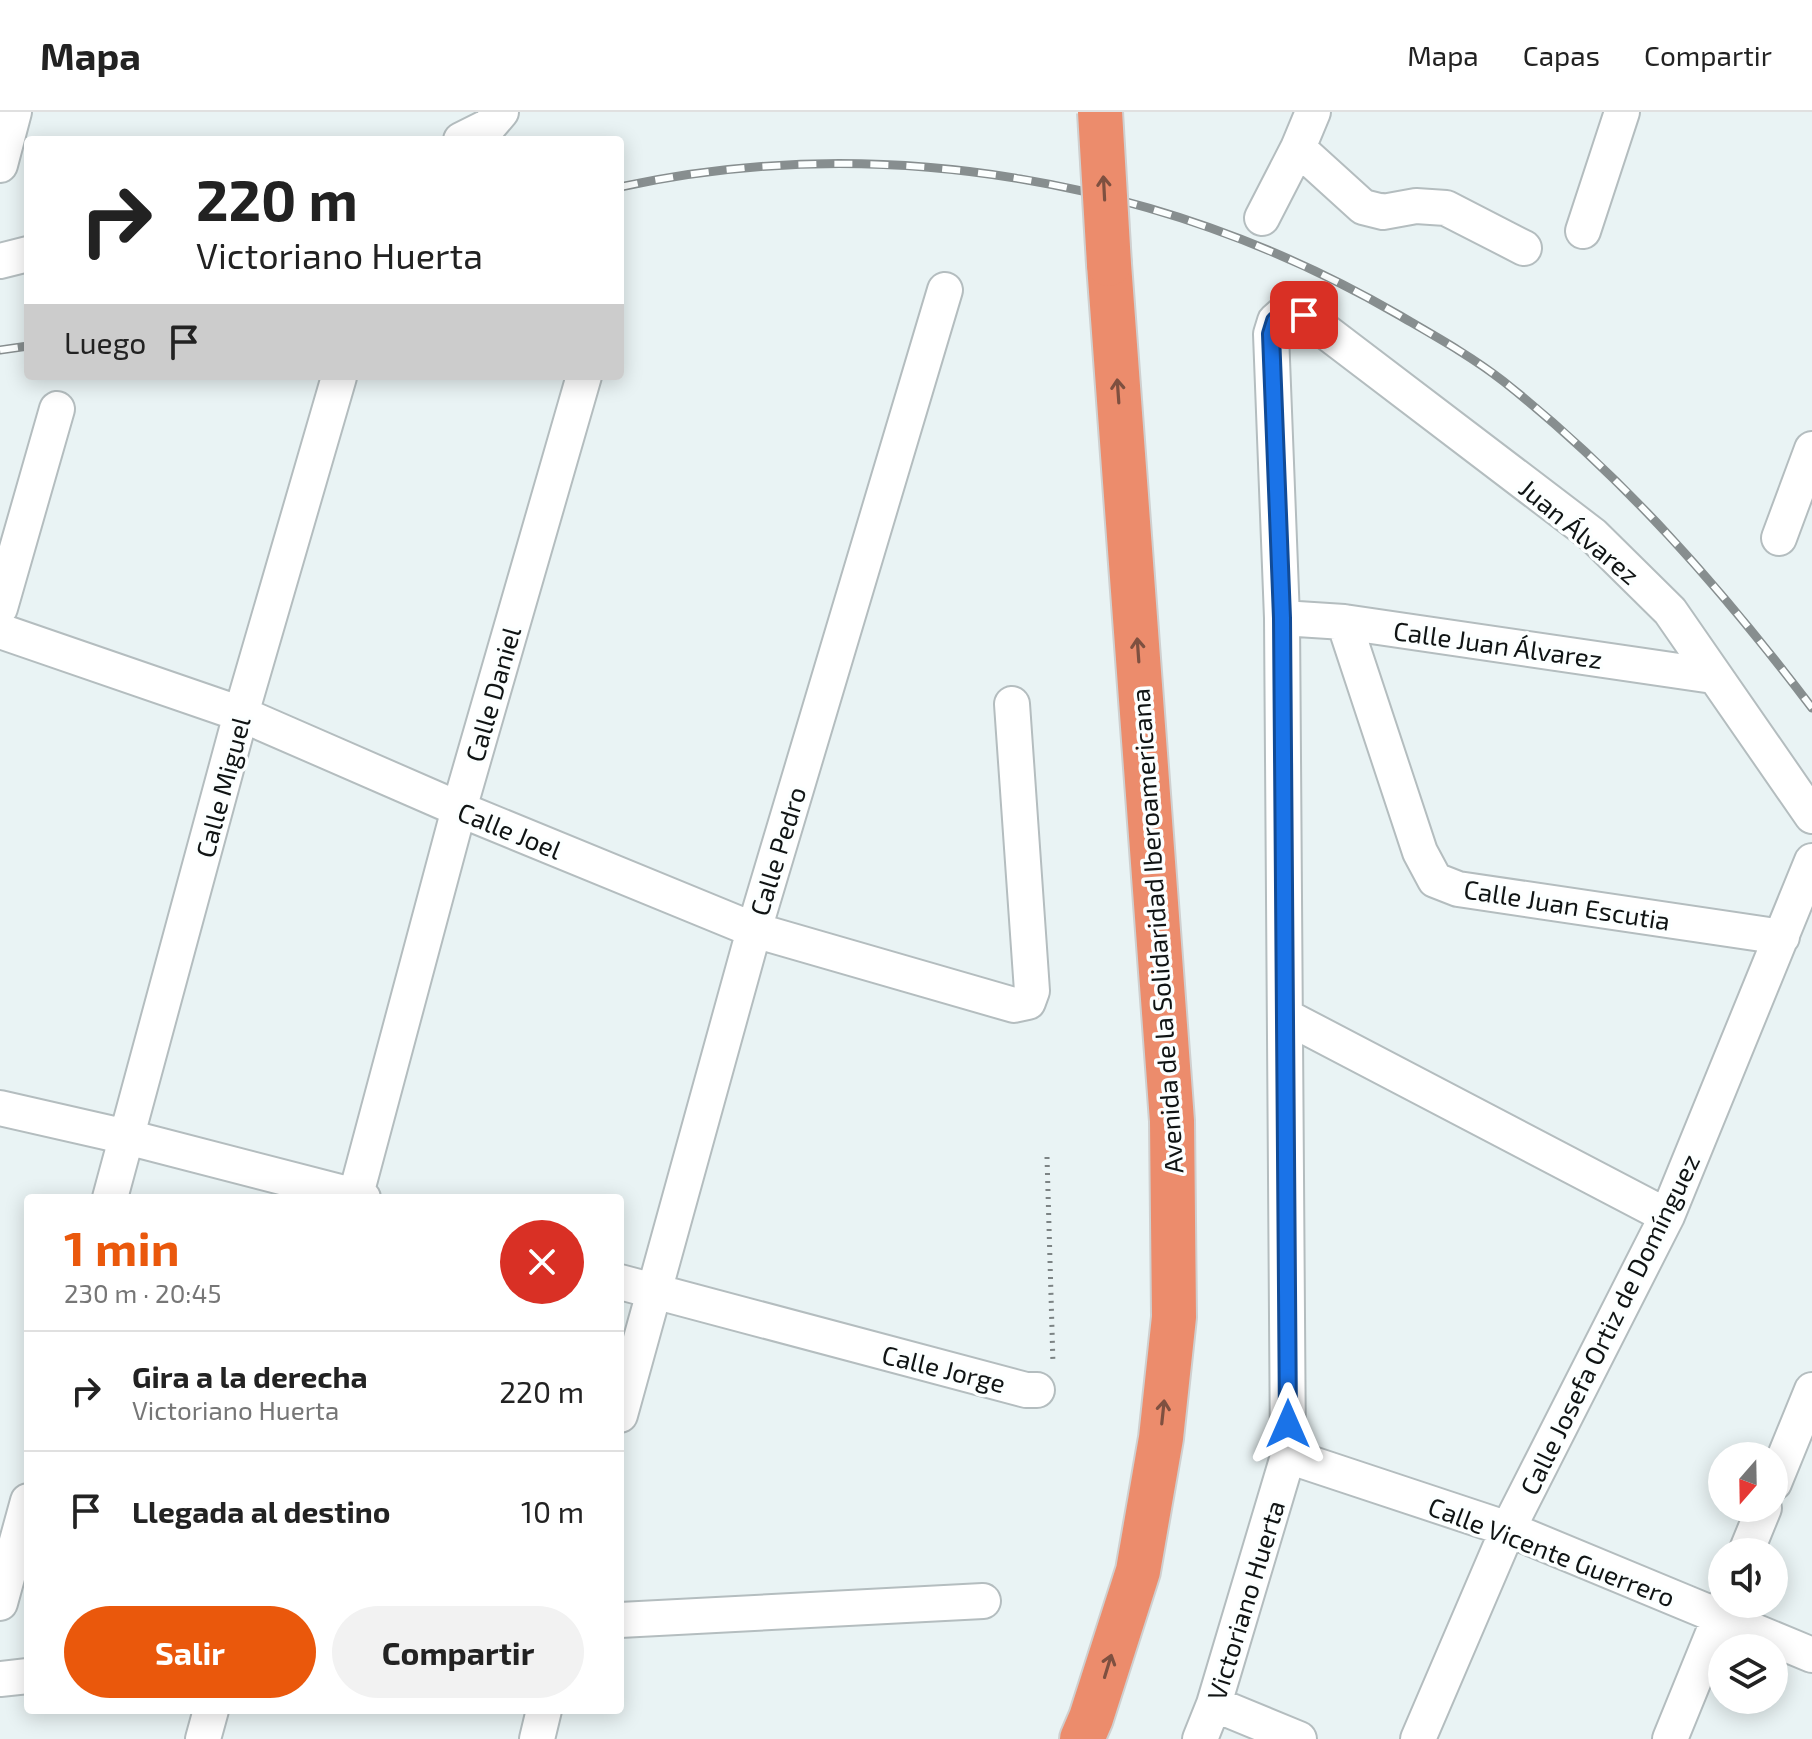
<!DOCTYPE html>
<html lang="es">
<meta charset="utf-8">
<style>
:root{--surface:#fff;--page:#f2f2f2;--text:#222;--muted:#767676;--line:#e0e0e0;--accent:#ea580c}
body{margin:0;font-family:"Exo 2",sans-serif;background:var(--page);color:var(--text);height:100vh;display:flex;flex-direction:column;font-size:30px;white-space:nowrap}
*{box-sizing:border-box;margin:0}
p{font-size:26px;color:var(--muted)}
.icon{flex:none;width:44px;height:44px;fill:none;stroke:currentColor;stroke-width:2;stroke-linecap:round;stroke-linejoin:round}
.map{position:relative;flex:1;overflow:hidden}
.drawer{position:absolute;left:24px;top:1082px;width:600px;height:520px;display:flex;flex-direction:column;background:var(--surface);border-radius:8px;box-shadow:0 4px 20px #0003}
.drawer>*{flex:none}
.banner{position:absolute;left:24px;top:24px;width:600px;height:244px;border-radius:8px;box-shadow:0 4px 20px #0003;background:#fff;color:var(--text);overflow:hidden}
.needle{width:52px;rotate:200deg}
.tools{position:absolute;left:1708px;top:1330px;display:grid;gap:16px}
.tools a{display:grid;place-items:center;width:80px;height:80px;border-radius:50%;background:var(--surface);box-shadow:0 4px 20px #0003;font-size:40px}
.pin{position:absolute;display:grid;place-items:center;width:68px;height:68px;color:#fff;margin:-34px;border-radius:16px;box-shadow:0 4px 12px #0006}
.me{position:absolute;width:88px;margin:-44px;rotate:0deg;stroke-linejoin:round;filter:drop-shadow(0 0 6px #0008)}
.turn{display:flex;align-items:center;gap:28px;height:168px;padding:0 40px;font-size:36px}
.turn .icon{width:104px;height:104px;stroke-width:2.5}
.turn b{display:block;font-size:56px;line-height:68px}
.then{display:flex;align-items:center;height:76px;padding:0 40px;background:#0003;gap:16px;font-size:30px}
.round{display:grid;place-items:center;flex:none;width:84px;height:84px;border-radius:42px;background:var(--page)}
.overview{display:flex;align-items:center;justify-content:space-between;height:136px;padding:0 40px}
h1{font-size:48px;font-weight:700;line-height:60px;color:var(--accent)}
.cta{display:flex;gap:16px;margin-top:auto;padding:16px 40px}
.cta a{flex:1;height:92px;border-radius:48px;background:var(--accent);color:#fff;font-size:32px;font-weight:700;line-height:92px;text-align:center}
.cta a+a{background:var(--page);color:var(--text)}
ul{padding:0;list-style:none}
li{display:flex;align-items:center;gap:24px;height:120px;padding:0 40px;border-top:2px solid var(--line)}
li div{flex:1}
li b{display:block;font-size:30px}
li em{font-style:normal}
header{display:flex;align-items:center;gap:48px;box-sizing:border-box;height:112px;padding:0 40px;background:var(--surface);border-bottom:2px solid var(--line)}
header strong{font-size:38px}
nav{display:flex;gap:44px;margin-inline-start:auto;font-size:28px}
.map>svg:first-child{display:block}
</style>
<header>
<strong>Mapa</strong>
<nav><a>Mapa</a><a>Capas</a><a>Compartir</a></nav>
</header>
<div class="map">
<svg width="1812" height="1627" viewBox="0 0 1812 1627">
<rect width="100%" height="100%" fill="#e9f3f4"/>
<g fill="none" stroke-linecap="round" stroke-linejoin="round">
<defs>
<path id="minor" d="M461,28L489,14L501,0
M1298,36L1363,95L1383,100L1416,94L1446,96L1524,136
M0,53L14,0
M1262,106L1298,36L1313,0
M1583,119L1622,0
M0,149L28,142
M1779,426L1812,337
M0,496L57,297
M1282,506L1344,510L1713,564
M1344,510L1420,740L1435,768L1458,777L1782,825
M0,519L241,602L459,697L754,818L1014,893L1028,890L1032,879L1012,592
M1285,904L1667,1104
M0,996L127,1025L363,1086
M110,1086L241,602L339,265
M355,1086L459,697L584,264
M620,1170L1026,1278H1037
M620,1303L754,818L945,178
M1288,1344L1508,1417L1812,1543
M1774,1371L1812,1278
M1746,1440L1764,1396
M0,1491L28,1389
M620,1508L983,1489
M0,1567L28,1564
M1214,1592L1299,1627
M203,1627L211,1598
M537,1627L544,1598
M1200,1627L1214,1592L1288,1344L1282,506L1271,222L1275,209L1284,201L1304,203L1593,423L1670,499L1812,704
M1418,1627L1508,1417L1667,1104L1812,749
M1670,1627L1725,1492"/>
<path id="trunk" d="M1082,1627L1091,1606L1138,1459L1161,1326L1174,1205L1172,1009L1109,152"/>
</defs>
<use href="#minor" stroke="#b4bdbf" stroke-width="38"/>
<use href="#trunk" stroke="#cfd0d0" stroke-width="48"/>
<path stroke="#7c8384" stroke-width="5" stroke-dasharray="2 6" stroke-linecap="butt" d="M1047,1045L1053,1252"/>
<use href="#minor" stroke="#fff" stroke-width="34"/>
<use href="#trunk" stroke="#ec8c6c" stroke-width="44"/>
<defs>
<path id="rail" d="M620,75C883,18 1165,68 1397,202C1433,223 1471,244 1503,269C1622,363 1721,476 1812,596
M0,238L28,234"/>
</defs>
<use href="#rail" stroke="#878e8f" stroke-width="9"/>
<use href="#rail" stroke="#fcffff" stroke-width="6" stroke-dasharray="18" stroke-linecap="butt"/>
<defs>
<path id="trunk-bridge" d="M1100,0L1109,152"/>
</defs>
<use href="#trunk-bridge" stroke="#cfd0d0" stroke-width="48" stroke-linecap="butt"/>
<use href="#trunk-bridge" stroke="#ec8c6c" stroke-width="44"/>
</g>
<defs><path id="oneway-shaft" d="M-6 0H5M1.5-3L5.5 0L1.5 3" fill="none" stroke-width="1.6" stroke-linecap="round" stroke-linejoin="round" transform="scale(2)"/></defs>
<g stroke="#7e5040">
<use href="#oneway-shaft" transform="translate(1104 76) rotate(-93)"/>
<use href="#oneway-shaft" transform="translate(1118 279) rotate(-94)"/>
<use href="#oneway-shaft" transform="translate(1138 538) rotate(-94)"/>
<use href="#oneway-shaft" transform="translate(1163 1300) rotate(-84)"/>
<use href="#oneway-shaft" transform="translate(1108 1554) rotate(-73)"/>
</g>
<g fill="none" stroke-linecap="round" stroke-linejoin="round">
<defs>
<path id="route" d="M1288,1312L1282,506L1271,222L1275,209L1284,201L1304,203"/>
</defs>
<use href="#route" stroke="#114b97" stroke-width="20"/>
<use href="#route" stroke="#1a73e8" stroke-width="14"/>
</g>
<g text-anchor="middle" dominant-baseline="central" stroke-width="7" stroke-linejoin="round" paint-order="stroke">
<g font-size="26" fill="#101414" stroke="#fcffff">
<text transform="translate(1580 419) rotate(40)">Juan Álvarez</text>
<text transform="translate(1498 532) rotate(8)">Calle Juan Álvarez</text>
<text transform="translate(492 582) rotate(-74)">Calle Daniel</text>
<text transform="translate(222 675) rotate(-75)">Calle Miguel</text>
<text transform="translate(510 718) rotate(22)">Calle Joel</text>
<text transform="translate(777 739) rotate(-73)">Calle Pedro</text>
<text transform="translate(1567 792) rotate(9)">Calle Juan Escutia</text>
<text transform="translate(1156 819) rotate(-94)">Avenida de la Solidaridad Iberoamericana</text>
<text transform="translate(1609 1212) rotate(-64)">Calle Josefa Ortiz de Domínguez</text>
<text transform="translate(944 1256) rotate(14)">Calle Jorge</text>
<text transform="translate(1552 1439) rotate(21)">Calle Vicente Guerrero</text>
<text transform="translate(1245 1488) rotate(-73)">Victoriano Huerta</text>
</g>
</g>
</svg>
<div class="tools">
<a><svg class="needle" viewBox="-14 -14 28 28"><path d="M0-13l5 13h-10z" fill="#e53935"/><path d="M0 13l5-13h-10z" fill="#767676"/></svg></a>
<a><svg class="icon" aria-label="sound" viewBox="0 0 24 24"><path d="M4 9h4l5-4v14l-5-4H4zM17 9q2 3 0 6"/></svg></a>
<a><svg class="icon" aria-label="layers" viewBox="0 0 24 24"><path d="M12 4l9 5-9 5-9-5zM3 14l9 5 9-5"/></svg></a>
</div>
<div class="pin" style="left:1304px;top:203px;background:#d93025"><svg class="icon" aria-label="arrive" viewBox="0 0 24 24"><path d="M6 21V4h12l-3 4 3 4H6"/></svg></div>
<svg class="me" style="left:1288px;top:1312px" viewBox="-20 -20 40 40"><path d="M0-17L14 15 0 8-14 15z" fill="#1a73e8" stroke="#fff" stroke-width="4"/></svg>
<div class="banner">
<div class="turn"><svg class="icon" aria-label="right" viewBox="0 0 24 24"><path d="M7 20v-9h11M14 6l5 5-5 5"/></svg><div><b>220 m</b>Victoriano Huerta</div></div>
<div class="then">Luego<svg class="icon" aria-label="arrive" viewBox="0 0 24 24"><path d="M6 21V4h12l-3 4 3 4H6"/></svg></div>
</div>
<section class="drawer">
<div class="overview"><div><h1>1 min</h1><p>230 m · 20:45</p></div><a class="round" style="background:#d93025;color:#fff"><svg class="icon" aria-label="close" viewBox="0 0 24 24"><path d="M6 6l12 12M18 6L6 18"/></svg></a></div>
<ul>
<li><svg class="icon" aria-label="right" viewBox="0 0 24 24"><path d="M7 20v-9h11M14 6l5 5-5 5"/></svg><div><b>Gira a la derecha</b><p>Victoriano Huerta</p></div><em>220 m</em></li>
<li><svg class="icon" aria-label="arrive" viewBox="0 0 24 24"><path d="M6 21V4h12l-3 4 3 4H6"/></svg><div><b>Llegada al destino</b></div><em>10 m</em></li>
</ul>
<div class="cta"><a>Salir</a><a>Compartir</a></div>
</section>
</div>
